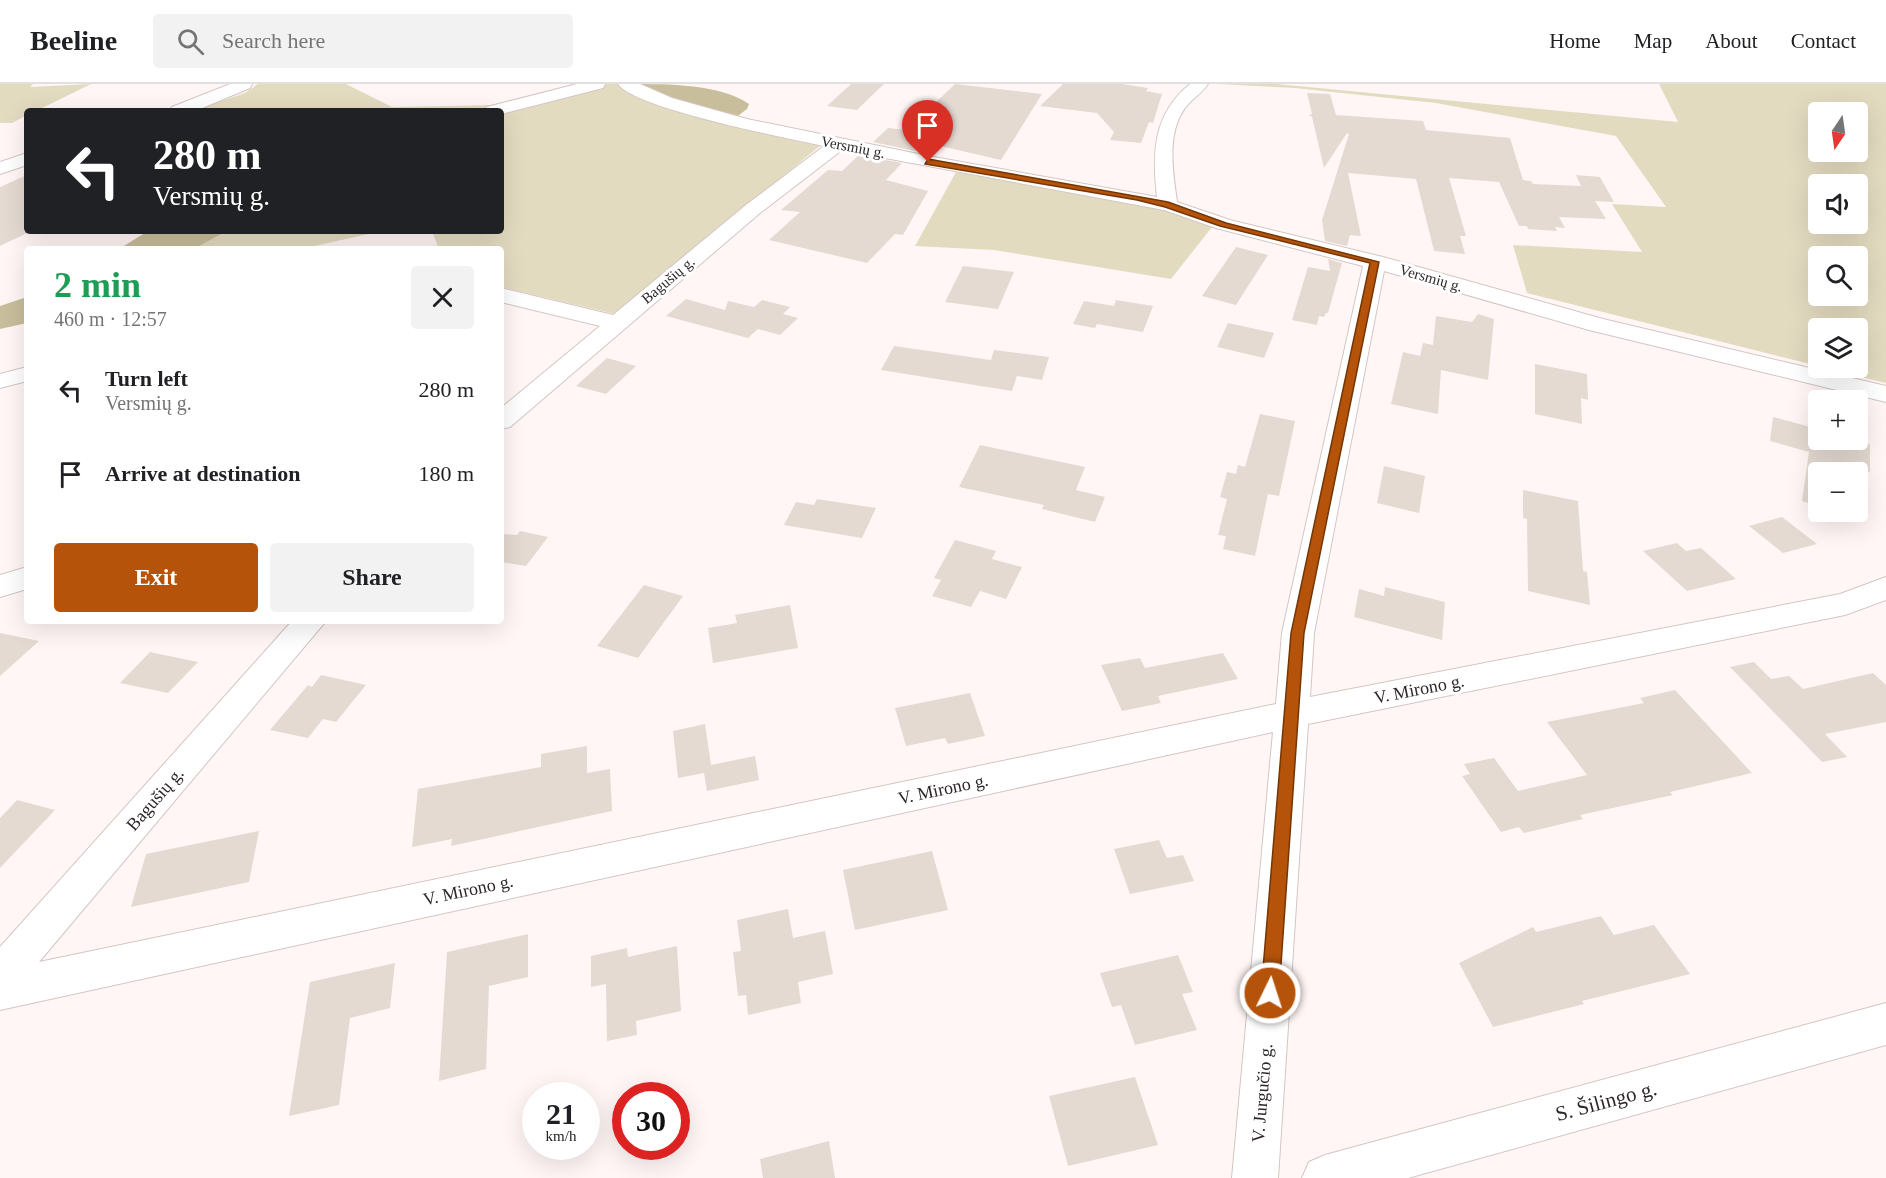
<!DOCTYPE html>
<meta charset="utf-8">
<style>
:root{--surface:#fff;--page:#f2f2f2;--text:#202124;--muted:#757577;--line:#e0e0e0;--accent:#b45309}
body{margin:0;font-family:Georgia,serif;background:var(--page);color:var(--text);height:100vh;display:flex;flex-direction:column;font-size:22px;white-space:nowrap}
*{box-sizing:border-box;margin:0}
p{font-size:20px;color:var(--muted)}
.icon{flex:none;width:33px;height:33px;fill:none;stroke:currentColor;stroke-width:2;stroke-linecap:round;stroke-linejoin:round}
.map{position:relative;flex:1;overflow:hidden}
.panel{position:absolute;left:24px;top:162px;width:480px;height:378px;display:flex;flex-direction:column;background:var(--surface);border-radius:6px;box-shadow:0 6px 24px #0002}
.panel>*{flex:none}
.guide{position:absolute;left:24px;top:24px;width:480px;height:126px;border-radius:6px;box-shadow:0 6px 24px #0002;background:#202124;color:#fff;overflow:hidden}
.needle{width:39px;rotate:193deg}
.controls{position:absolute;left:1808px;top:18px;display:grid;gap:12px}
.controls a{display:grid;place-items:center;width:60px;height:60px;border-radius:6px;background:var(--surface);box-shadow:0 6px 24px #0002;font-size:30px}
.speed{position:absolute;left:522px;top:998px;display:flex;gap:12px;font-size:30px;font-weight:700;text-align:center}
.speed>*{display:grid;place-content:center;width:78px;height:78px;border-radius:50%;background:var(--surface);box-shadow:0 6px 24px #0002;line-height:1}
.speed small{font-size:15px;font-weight:400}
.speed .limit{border:9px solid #d22;background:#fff;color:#111}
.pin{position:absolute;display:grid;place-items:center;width:51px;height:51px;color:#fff;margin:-62px -26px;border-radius:50% 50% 50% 0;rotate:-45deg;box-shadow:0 0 6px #0007}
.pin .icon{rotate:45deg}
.me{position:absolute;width:66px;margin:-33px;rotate:4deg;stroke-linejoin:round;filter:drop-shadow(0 0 4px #0008)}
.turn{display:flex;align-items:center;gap:21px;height:126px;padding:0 30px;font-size:27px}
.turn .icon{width:78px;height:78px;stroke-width:2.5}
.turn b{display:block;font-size:42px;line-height:51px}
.round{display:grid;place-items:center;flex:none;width:63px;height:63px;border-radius:6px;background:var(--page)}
.overview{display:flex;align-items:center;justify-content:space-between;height:102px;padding:0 30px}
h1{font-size:36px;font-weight:800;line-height:45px;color:#1e9e55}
.button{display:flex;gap:12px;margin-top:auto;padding:12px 30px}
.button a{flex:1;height:69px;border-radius:6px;background:var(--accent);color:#fff;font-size:24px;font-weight:800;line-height:69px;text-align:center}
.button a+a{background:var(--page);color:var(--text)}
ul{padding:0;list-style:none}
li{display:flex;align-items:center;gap:18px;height:84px;padding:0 30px}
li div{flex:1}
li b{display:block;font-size:22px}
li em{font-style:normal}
header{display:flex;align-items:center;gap:36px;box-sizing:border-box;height:84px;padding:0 30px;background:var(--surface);border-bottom:2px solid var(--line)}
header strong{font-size:28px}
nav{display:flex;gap:33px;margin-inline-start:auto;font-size:21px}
.search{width:420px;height:54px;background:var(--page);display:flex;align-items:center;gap:15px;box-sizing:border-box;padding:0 21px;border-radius:6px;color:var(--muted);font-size:22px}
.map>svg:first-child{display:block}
</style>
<header>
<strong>Beeline</strong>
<div class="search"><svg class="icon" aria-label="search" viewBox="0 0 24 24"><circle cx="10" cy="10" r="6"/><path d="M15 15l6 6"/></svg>Search here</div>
<nav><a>Home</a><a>Map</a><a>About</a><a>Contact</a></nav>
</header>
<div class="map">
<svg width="1886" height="1094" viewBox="0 0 1886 1094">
<rect width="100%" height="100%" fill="#fff6f5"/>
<path fill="#e3dbc0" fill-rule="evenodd" d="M0,0H33L30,3L91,0L36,27H27V31L12,39H0Z
M258,0H346L392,23L501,21L584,0H631L732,42L821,61L615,230L501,203V165H439L432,147H501V27H192L245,9Z
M1217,0H1276L1678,38L1659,0H1886V299L1823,284H1857V244H1818V282L1527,209L1513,161L1642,168L1612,120L1666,123L1616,52L1436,19L1295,4ZM1857,28V68H1818V28ZM1818,100H1857V140H1818ZM1818,172H1857V212H1818Z
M956,88L1161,124L1212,143L1171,195L994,166L915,162Z
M227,147H382L301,165H194Z"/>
<path fill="#c8be9b" d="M631,0C667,0 721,0 749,20L747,25L735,34L714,30Z
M148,147H227L194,165H119Z
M27,213V239L0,245V222Z"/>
<path fill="#e4dad2" d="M851,0H884L857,26L827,22Z
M955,0L1042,10L1001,76L923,58L915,67L873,58L888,44L907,46Z
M1063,0H1122L1148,4L1146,7L1162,10L1153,39L1149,38L1141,59L1110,56L1114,48L1097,29L1040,22Z
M1307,9L1330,10L1336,31L1423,37L1426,46L1510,54L1523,96L1531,97L1533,100L1581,102L1576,91L1600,93L1614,118L1595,117L1606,135L1559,133L1565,144L1555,143L1557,147L1528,145L1527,142H1519L1499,98L1449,94L1466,152H1460L1465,170L1434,167L1416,95L1348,89L1361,152L1350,151L1347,162L1325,157L1322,136L1349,50L1347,49L1324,84L1312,33L1309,31L1312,30Z
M859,71L902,79L886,96L928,107L903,151L895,150L867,179L769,156L800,128L781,126L828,86L842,87Z
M27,91V149L0,162V103Z
M1236,163L1268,171L1236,221L1202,212Z
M1328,175L1342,179L1328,229H1326L1324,233L1319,232L1317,241L1292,236L1308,183L1330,187Z
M963,182L1014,188L998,225L945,218Z
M686,215L725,226L728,217L754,223L762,216L790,223L783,230L798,234L780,251L758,245L748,254L666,232Z
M1116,216L1153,222L1143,248L1097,240L1095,244L1073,240L1084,217L1114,222Z
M1478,230L1494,235L1488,296L1441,286L1438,330L1391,320L1403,268L1420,272L1423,259L1433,261L1436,232L1472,238Z
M1228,239L1274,249L1264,274L1217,263Z
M894,262L991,276L994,266L1049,273L1042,296L1017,292L1012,307L881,286Z
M607,274L636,282L606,310L576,302Z
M1535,280L1587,290L1588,316L1581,314L1582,340L1535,330Z
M1260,330L1295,337L1279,412L1268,410L1255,472L1223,465L1226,452L1218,451L1227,415L1220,413L1227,388L1236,390L1238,381L1245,383Z
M1773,333L1818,345V356H1855L1870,360V388H1818V422L1802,417L1809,368L1770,357Z
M980,361L1085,383L1076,406L1105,413L1095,438L1042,425L1044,421L959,403Z
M1384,382L1425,392L1419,429L1377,419Z
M1523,406L1578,417L1583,487L1587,488L1590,521L1528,507L1527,435L1523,434Z
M817,415L876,424L862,454L784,441L796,418L814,421Z
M1782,433L1817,460L1783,469L1749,442Z
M520,447L548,453L526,482L501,478V450L517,451Z
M955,456L996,467L992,475L1022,483L1006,515L980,507L971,523L932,512L941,496L934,494Z
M1677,459L1686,467L1701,464L1736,495L1687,507L1643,467Z
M644,501L683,512L638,574L597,562Z
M1385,503L1445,518L1442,556L1354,533L1359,505L1384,512Z
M790,521L798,564L713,579L708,544L737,539L735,531Z
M0,549L39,557L0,592Z
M150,568L198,578L168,609L120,599Z
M1223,569L1238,595L1158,612L1161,619L1122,627L1101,581L1140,574L1145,584Z
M1754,578L1771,595L1789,592L1803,605L1873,589L1886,601V638L1825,650L1847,673L1822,678L1730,583Z
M321,591L366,601L336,638L323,635L308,654L270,646L308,601L312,603Z
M1675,606L1752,689L1670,708L1673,711L1580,731L1583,735L1524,749L1519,743L1501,748L1462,692L1470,690L1464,680L1494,674L1518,707L1587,691L1547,638L1644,619L1640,614Z
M970,609L985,652L948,660L945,654L906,662L895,624Z
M705,640L711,681L755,672L759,696L707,707L704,689L678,694L673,647Z
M587,662V689L610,685L612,727L451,762L452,755L412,763L418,705L541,683V670Z
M17,716L55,726L0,784V734Z
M259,747L249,798L131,823L146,770Z
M1159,756L1167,774L1183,771L1194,797L1130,810L1114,765Z
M932,767L948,826L855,846L843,786Z
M788,825L793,854L825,847L833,890L798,898L801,919L748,931L746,911L738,912L733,868L741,867L737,836Z
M1601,832L1614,851L1654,841L1690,890L1582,917L1584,920L1493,943L1459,879L1533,843L1536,848Z
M528,850V893L489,902L486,985L439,997L447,868Z
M677,862L681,927L636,937L637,951L607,957L606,900L591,903V872L627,864L628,873Z
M1178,871L1193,908L1182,910L1197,946L1135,961L1121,921L1112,923L1100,889Z
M395,879L390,924L350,934L339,1021L289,1032L310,898Z
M1135,993L1158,1061L1068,1082L1049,1012Z
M829,1057L835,1094H763L760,1075Z"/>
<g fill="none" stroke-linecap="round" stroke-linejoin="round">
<defs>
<path id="minor" d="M230,0H252L250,4L195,27H169L172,23Z
M577,0H605L603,4L501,30V27H484L487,23Z
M618,0H640L672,14L747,35L928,72L1157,113C1152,69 1153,30 1190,0H1208C1202,9 1192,15 1185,24C1166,50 1173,88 1177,118L1230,136L1383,173L1603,235L1886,302V318L1589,246L1384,187L1314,549L1310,613L1840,510L1886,493V516L1845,531L1308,640L1278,1094H1232L1273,648L0,926V863L292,537H326L39,878L1276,620L1282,549L1363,182L1216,144L1164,126L842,66L760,129L510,343L501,345V324L600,242L501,218V204L613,231L746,121L824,62C787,54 636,25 618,0Z
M27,69V81L0,90V78Z
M27,283V297L0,304V290Z
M27,483V505L0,513V491Z
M1886,919V961L1408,1094H1302L1309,1078L1325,1071Z"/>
</defs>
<use href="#minor" stroke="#d3c6c4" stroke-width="2"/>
<use href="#minor" fill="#fff" fill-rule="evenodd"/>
</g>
<path fill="#b45309" stroke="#753606" stroke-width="1.5" d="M928,75L1168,118L1226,139L1379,178L1304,549L1279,909L1276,915L1270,917L1264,915L1261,909L1291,549L1370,179L1220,142L1165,123L1137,116L925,80Z"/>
<g text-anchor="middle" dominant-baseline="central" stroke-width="6" stroke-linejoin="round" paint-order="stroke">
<g font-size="15" fill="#2d2827" stroke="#fff">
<text transform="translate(853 63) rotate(11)">Versmių g.</text>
<text transform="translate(1431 194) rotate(16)">Versmių g.</text>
<text transform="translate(668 196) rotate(-40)">Bagušių g.</text>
</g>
<g font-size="18" fill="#2d2827" stroke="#fff">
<text transform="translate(1419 605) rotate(-11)">V. Mirono g.</text>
<text transform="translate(943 705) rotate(-12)">V. Mirono g.</text>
<text transform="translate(155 715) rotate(-49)">Bagušių g.</text>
<text transform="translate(468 806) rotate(-12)">V. Mirono g.</text>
<text transform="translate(1262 1009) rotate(-85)">V. Jurgučio g.</text>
</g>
<g font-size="21" fill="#2d2827" stroke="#fff">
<text transform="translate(1606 1017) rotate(-15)">S. Šilingo g.</text>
</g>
</g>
</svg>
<div class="controls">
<a><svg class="needle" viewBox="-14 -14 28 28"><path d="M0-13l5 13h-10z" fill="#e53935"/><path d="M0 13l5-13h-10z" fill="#757577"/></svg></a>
<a><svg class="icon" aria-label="sound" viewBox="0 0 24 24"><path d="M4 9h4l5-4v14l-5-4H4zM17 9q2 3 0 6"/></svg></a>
<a><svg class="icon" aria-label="search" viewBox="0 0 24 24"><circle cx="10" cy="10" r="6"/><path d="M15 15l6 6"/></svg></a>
<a><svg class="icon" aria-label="layers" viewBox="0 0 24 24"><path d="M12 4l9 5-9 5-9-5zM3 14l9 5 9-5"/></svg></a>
<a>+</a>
<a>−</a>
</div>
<div class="speed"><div>21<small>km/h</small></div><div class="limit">30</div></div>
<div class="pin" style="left:928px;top:78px;background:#d93025"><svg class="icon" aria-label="arrive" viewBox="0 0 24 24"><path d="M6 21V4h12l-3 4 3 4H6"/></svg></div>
<svg class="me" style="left:1270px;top:909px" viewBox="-20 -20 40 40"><circle r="17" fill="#b45309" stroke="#fff" stroke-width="3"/><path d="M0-11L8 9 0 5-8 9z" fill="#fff"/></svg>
<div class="guide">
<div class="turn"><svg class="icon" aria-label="left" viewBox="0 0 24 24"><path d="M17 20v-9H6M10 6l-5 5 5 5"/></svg><div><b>280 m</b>Versmių g.</div></div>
</div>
<section class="panel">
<div class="overview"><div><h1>2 min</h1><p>460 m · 12:57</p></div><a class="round"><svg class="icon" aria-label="close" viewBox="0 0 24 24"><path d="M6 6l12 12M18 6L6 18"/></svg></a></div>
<ul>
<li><svg class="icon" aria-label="left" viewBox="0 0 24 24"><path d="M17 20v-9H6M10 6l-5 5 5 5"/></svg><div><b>Turn left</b><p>Versmių g.</p></div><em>280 m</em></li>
<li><svg class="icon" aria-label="arrive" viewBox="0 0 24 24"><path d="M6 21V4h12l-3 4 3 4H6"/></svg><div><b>Arrive at destination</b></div><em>180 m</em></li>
</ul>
<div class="button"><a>Exit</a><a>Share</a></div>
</section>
</div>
